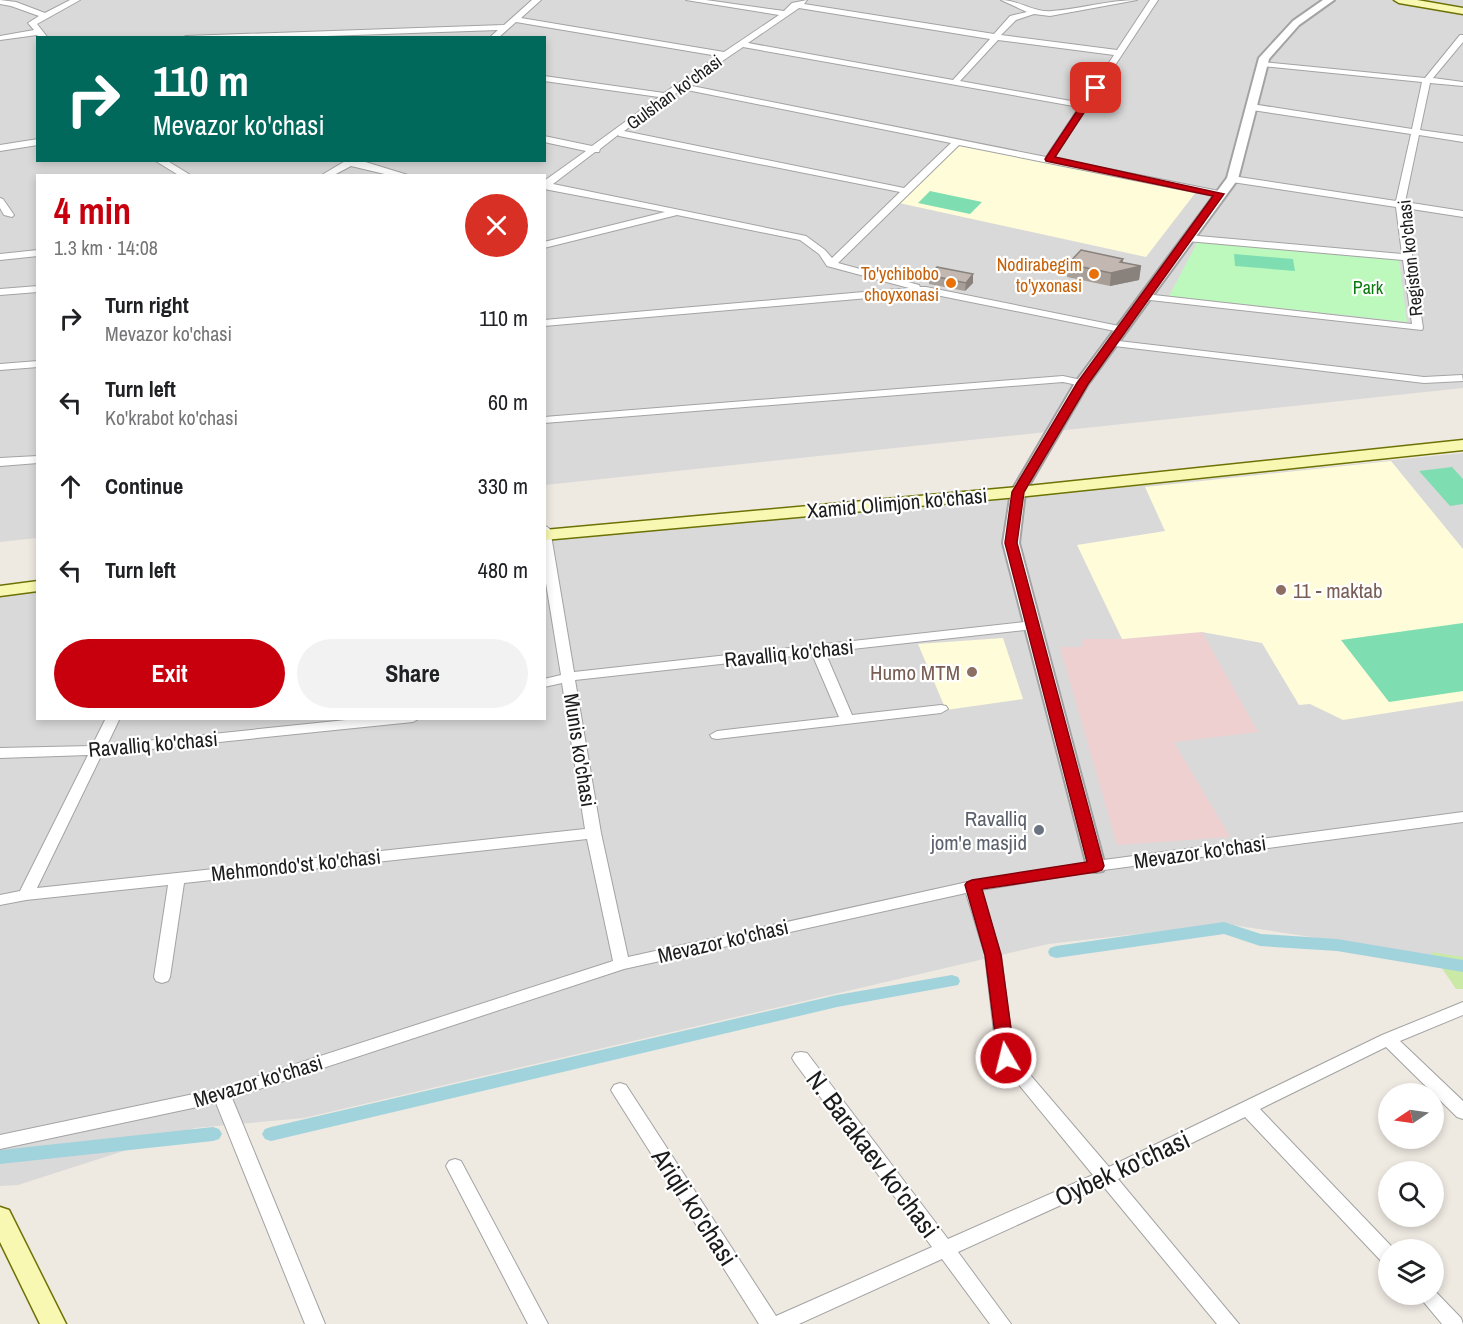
<!DOCTYPE html>
<meta charset="utf-8">
<style>
:root{--surface:#fff;--page:#f2f2f2;--text:#202124;--muted:#757577;--accent:#c8000e}
body{margin:0;font-family:"Archivo Narrow",sans-serif;background:var(--page);color:var(--text);height:100vh;display:flex;flex-direction:column;font-size:22px;white-space:nowrap}
*{box-sizing:border-box;margin:0}
p{font-size:20px;color:var(--muted)}
.icon{flex:none;width:33px;height:33px;fill:none;stroke:currentColor;stroke-width:2;stroke-linecap:round;stroke-linejoin:round}
.map{position:relative;flex:1;overflow:hidden}
.details{position:absolute;left:36px;top:174px;width:510px;height:546px;display:flex;flex-direction:column;background:var(--surface);border-radius:0px;box-shadow:0 3px 9px #0003}
.details>*{flex:none}
.hud{position:absolute;left:36px;top:36px;width:510px;height:126px;border-radius:0px;box-shadow:0 3px 9px #0003;background:#00695c;color:#fff;overflow:hidden}
.needle{width:39px;rotate:257deg}
.controls{position:absolute;left:1378px;top:1083px;display:grid;gap:12px}
.controls a{display:grid;place-items:center;width:66px;height:66px;border-radius:50%;background:var(--surface);box-shadow:0 3px 9px #0003;font-size:30px}
.pin{position:absolute;display:grid;place-items:center;width:51px;height:51px;color:#fff;margin:-26px;border-radius:12px;box-shadow:0 3px 9px #0006}
.me{position:absolute;width:66px;margin:-33px;rotate:352deg;stroke-linejoin:round;filter:drop-shadow(0 0 4px #0008)}
.turn{display:flex;align-items:center;gap:21px;height:126px;padding:0 18px;font-size:27px}
.turn .icon{width:78px;height:78px;stroke-width:2.5}
.turn b{display:block;font-size:42px;line-height:51px}
.round{display:grid;place-items:center;flex:none;width:63px;height:63px;border-radius:32px;background:var(--page)}
.overview{display:flex;align-items:center;justify-content:space-between;height:102px;padding:0 18px}
h1{font-size:36px;font-weight:800;line-height:45px;color:var(--accent)}
.primary-button{display:flex;gap:12px;margin-top:auto;padding:12px 18px}
.primary-button a{flex:1;height:69px;border-radius:36px;background:var(--accent);color:#fff;font-size:24px;font-weight:800;line-height:69px;text-align:center}
.primary-button a+a{background:var(--page);color:var(--text)}
ul{padding:0;list-style:none}
li{display:flex;align-items:center;gap:18px;height:84px;padding:0 18px}
li div{flex:1}
li b{display:block;font-size:22px}
li em{font-style:normal}
.map>svg:first-child{display:block}
</style>
<div class="map">
<svg width="1463" height="1324" viewBox="0 0 1463 1324">
<rect width="100%" height="100%" fill="#eee9e1"/>
<path fill="#dad9d9" fill-rule="evenodd" d="M0,0H1463V388L545,485L544,176H38L37,538L0,542ZM38,38H544V160H38Z
M1463,453V960L1226,924L1048,944L304,1118L195,1128L18,1185L0,1186V596L37,591L38,718H544L545,539L920,508Z"/>
<path fill="#efd0d1" d="M1202,632L1258,732L1174,742L1230,837L1117,845L1060,647H1082L1083,639H1122Z"/>
<path fill="#fffcd9" d="M960,144L1196,192L1146,257L899,203Z
M1391,461L1463,549V701L1343,720L1310,704L1299,705L1262,643L1202,632L1122,639L1077,545L1165,531L1145,487Z
M1003,638L1023,699L946,710L918,644Z"/>
<path fill="#cbe9a6" d="M1431,952L1463,957V989H1456Z"/>
<path fill="#bdf9bd" d="M1198,241L1399,260L1407,322L1169,296Z"/>
<path fill="#7edeb2" d="M930,191L982,202L970,214L918,203Z
M1234,254L1293,259L1295,271L1235,266Z
M1452,467L1463,479V504L1450,506L1419,471Z
M1463,623V691L1389,702L1341,640Z"/>
<g fill="none" stroke-linecap="round" stroke-linejoin="round">
<path fill="#a1d3dc" fill-rule="evenodd" d="M1224,922L1261,934L1337,939L1463,960V972L1337,951L1260,946L1224,934L1056,958L1050,956L1048,952L1050,948L1056,946Z
M952,975L958,977L960,981L958,985L837,1007L271,1141L265,1139L262,1134L265,1129L271,1127L837,995Z
M213,1127L219,1129L222,1134L219,1139L213,1141L0,1164V1150Z"/>
<defs>
<path id="minor" d="M0,0L16,2L45,13L70,0H80L37,24L48,38H39L37,35L0,40V36L34,30L28,23L39,16L11,6L0,4Z
M532,0H541L521,18L724,52L779,15L686,0H706L784,11L792,3L807,0L804,4L994,34L1010,16L1027,12L1001,0C1019,0 1034,13 1052,11C1080,9 1108,0 1137,0L1050,16L1034,14L1016,20L1001,35L1117,50L1150,0H1158L1054,158L1219,191L1224,194L1219,197L959,145L838,263L919,285L920,287H926L1124,327L1125,329L1120,332L926,293L544,326V320L909,288L827,266L819,254L800,240L677,215L544,248V242L665,212L544,189V181L586,151L544,142V136L592,146L659,97L544,81V76L664,93L718,56L516,22L498,38H489L498,30L269,38H182L186,36L504,25ZM799,8L990,39L953,80L748,43ZM998,40L1114,55L1082,103L960,81ZM743,47L1079,107L1046,157L687,85ZM682,89L951,143L904,188L624,131ZM618,135L619,136L900,192L832,258L825,250L806,236L553,184L595,152H599L600,149Z
M1460,35H1463V42L1433,78L1463,82V86L1430,83L1420,130L1463,136V142L1419,135L1405,202L1463,211V217L1405,208L1423,328L1422,330L1141,299V295L1145,294L1412,324L1403,260L1187,241L1182,238L1187,235L1402,254L1396,207L1232,182L1227,179L1232,176L1396,201L1411,134L1252,110L1248,107L1252,104L1412,129L1422,82L1262,66L1258,64L1262,62L1425,78Z
M38,139V145L0,151V145Z
M154,160H166L192,176H180Z
M347,160H359L411,176H393L351,166L332,176H320Z
M0,198L3,199L14,215L12,217L4,215L0,208Z
M38,250V256L0,260V254Z
M38,286V292L0,295V289Z
M1110,340L1424,377L1462,375L1463,381L1424,383L1106,345V341Z
M38,361V367L0,370V364Z
M1063,376L1086,381L1088,383L1082,386L1063,382L544,423V417Z
M38,456V463L0,466V458Z
M544,525L550,529L574,672L1033,621L1040,625L1033,629L825,652L852,715L941,705L946,706L948,709L941,713L717,739L712,738L710,735L717,731L839,717L812,654L575,680L601,833L628,957L972,881L1096,861L1463,812V822L1096,871L981,890L1001,955L1014,1056L1109,1167L1382,1035L1463,1002V1015L1400,1041L1463,1101V1119L1457,1117L1386,1047L1260,1109L1395,1250H1389V1264L1382,1262L1245,1117L1118,1179L1239,1324H1217L1103,1186L958,1252L1011,1324H990L942,1259L799,1324H759L614,1095L611,1090L614,1085L620,1083L626,1085L776,1316L932,1247L795,1063L792,1058L795,1053L801,1052L807,1053L948,1239L1093,1175L997,1058L985,955L966,893L624,969L232,1098L325,1324H305L216,1103L0,1149V1135L222,1088L613,961L587,839L184,883L170,977L168,981L162,983L156,981L154,977L168,885L26,900L0,905V895L20,891L88,755L0,758V748L92,746L106,718H120L107,745L365,718H420L413,722L102,754L37,888L585,829L562,683L544,687V679L561,675L544,571Z
M455,1159L461,1161L548,1324H528L446,1166L449,1161Z
M1434,1290L1461,1318L1463,1324H1442L1417,1294H1434Z"/>
<path id="tertiary" d="M1323,0H1334L1299,25L1269,59L1238,179L1088,384L1025,492L1019,543L1105,866L1103,871L1096,872L1089,871L1087,866L1003,543L1011,492L1075,383L1227,178L1259,58L1293,21Z"/>
<path id="secondary" d="M1394,0H1417L1463,8V14L1399,3Z
M1463,440V450L1018,497L544,540V530L1018,487Z
M38,581V591L0,596V586Z
M0,1207L9,1210L66,1324H40L0,1242Z"/>
</defs>
<use href="#minor" stroke="#a3a3a3" stroke-width="2"/>
<use href="#tertiary" stroke="#a3a3a3" stroke-width="4"/>
<use href="#secondary" stroke="#6d7204" stroke-width="3"/>
<use href="#minor" fill="#fff" fill-rule="evenodd"/>
<use href="#tertiary" fill="#fff" fill-rule="evenodd"/>
<use href="#secondary" fill="#f9f8b3" fill-rule="evenodd"/>
</g>
<path fill="#a79e98" d="M1123,259V263L1141,266L1139,280L1110,286L1067,277L1068,264Z
M973,274V283L965,291L929,284V275Z"/>
<path fill="#88817c" d="M1123,259L1122,271L1141,266L1139,280L1110,286L1111,273Z
M973,274V283L965,291L966,283Z"/>
<path fill="#c2b8b1" stroke="#88817c" stroke-width="1.5" d="M1081,250L1123,259L1120,262L1141,266L1111,273L1068,264Z
M937,267L973,274L966,283L929,275Z"/>
<path fill="#c8000e" stroke="#820009" stroke-width="1.5" d="M1096,86L1100,88L1055,157L1224,194L1088,384L1024,492L1017,543L1104,866L1102,870L1096,872L982,889L1001,955L1015,1058L1012,1063L1006,1065L1000,1063L998,1058L985,955L965,885L967,882L972,880L1087,862L1005,543L1012,492L1077,383L1213,196L1046,161L1045,159L1093,87Z"/>
<g fill="#e8710a" stroke="#fff" stroke-width="2">
<circle cx="1094" cy="274" r="6"/>
<circle cx="951" cy="283" r="6"/>
</g>
<g fill="#8d6e63" stroke="#fff" stroke-width="2">
<circle cx="1281" cy="590" r="6"/>
<circle cx="972" cy="672" r="6"/>
</g>
<circle fill="#6b7280" stroke="#fff" stroke-width="2" cx="1039" cy="830" r="6"/>
<g text-anchor="middle" dominant-baseline="central" stroke-width="4.5" stroke-linejoin="round" paint-order="stroke">
<g font-size="18" fill="#1c1c1c" stroke="#fff">
<text transform="translate(674 92) rotate(-36)">Gulshan ko'chasi</text>
<text transform="translate(1410 258) rotate(-96)">Registon ko'chasi</text>
</g>
<g font-size="18" fill="#c56008" stroke="#fff" text-anchor="end">
<text x="1082" y="264">Nodirabegim<tspan x="1082" dy="21">to'yxonasi</tspan></text>
<text x="939" y="273">To'ychibobo<tspan x="939" dy="21">choyxonasi</tspan></text>
</g>
<g font-size="18" fill="#0a790c" stroke="#fff">
<text x="1368" y="287">Park</text>
</g>
<g font-size="21" fill="#1c1c1c" stroke="#fff">
<text transform="translate(897 503) rotate(-5)">Xamid Olimjon ko'chasi</text>
<text transform="translate(789 653) rotate(-6)">Ravalliq ko'chasi</text>
<text transform="translate(153 744) rotate(-5)">Ravalliq ko'chasi</text>
<text transform="translate(580 750) rotate(81)">Munis ko'chasi</text>
<text transform="translate(1200 852) rotate(-8)">Mevazor ko'chasi</text>
<text transform="translate(296 865) rotate(-6)">Mehmondo'st ko'chasi</text>
<text transform="translate(723 941) rotate(-13)">Mevazor ko'chasi</text>
<text transform="translate(258 1081) rotate(-17)">Mevazor ko'chasi</text>
</g>
<g font-size="21" fill="#785e54" stroke="#fff" text-anchor="start">
<text x="1293" y="590">11 - maktab</text>
<text x="960" y="672" text-anchor="end">Humo MTM</text>
</g>
<g font-size="21" fill="#5b616d" stroke="#fff" text-anchor="end">
<text x="1027" y="818">Ravalliq<tspan x="1027" dy="24">jom'e masjid</tspan></text>
</g>
<g font-size="26" fill="#1c1c1c" stroke="#fff">
<text transform="translate(873 1154) rotate(53)">N. Barakaev ko'chasi</text>
<text transform="translate(1122 1168) rotate(-25)">Oybek ko'chasi</text>
<text transform="translate(695 1207) rotate(57)">Ariqli ko'chasi</text>
</g>
</g>
</svg>
<div class="controls">
<a><svg class="needle" viewBox="-14 -14 28 28"><path d="M0-13l5 13h-10z" fill="#e53935"/><path d="M0 13l5-13h-10z" fill="#757577"/></svg></a>
<a><svg class="icon" aria-label="search" viewBox="0 0 24 24"><circle cx="10" cy="10" r="6"/><path d="M15 15l6 6"/></svg></a>
<a><svg class="icon" aria-label="layers" viewBox="0 0 24 24"><path d="M12 4l9 5-9 5-9-5zM3 14l9 5 9-5"/></svg></a>
</div>
<div class="pin" style="left:1096px;top:88px;background:#d93025"><svg class="icon" aria-label="arrive" viewBox="0 0 24 24"><path d="M6 21V4h12l-3 4 3 4H6"/></svg></div>
<svg class="me" style="left:1006px;top:1058px" viewBox="-20 -20 40 40"><circle r="17" fill="#c8000e" stroke="#fff" stroke-width="3"/><path d="M0-11L8 9 0 5-8 9z" fill="#fff"/></svg>
<div class="hud">
<div class="turn"><svg class="icon" aria-label="right" viewBox="0 0 24 24"><path d="M7 20v-9h11M14 6l5 5-5 5"/></svg><div><b>110 m</b>Mevazor ko'chasi</div></div>
</div>
<section class="details">
<div class="overview"><div><h1>4 min</h1><p>1.3 km · 14:08</p></div><a class="round" style="background:#d93025;color:#fff"><svg class="icon" aria-label="close" viewBox="0 0 24 24"><path d="M6 6l12 12M18 6L6 18"/></svg></a></div>
<ul>
<li><svg class="icon" aria-label="right" viewBox="0 0 24 24"><path d="M7 20v-9h11M14 6l5 5-5 5"/></svg><div><b>Turn right</b><p>Mevazor ko'chasi</p></div><em>110 m</em></li>
<li><svg class="icon" aria-label="left" viewBox="0 0 24 24"><path d="M17 20v-9H6M10 6l-5 5 5 5"/></svg><div><b>Turn left</b><p>Ko'krabot ko'chasi</p></div><em>60 m</em></li>
<li><svg class="icon" aria-label="ahead" viewBox="0 0 24 24"><path d="M12 20V5M6 11l6-6 6 6"/></svg><div><b>Continue</b></div><em>330 m</em></li>
<li><svg class="icon" aria-label="left" viewBox="0 0 24 24"><path d="M17 20v-9H6M10 6l-5 5 5 5"/></svg><div><b>Turn left</b></div><em>480 m</em></li>
</ul>
<div class="primary-button"><a>Exit</a><a>Share</a></div>
</section>
</div>
